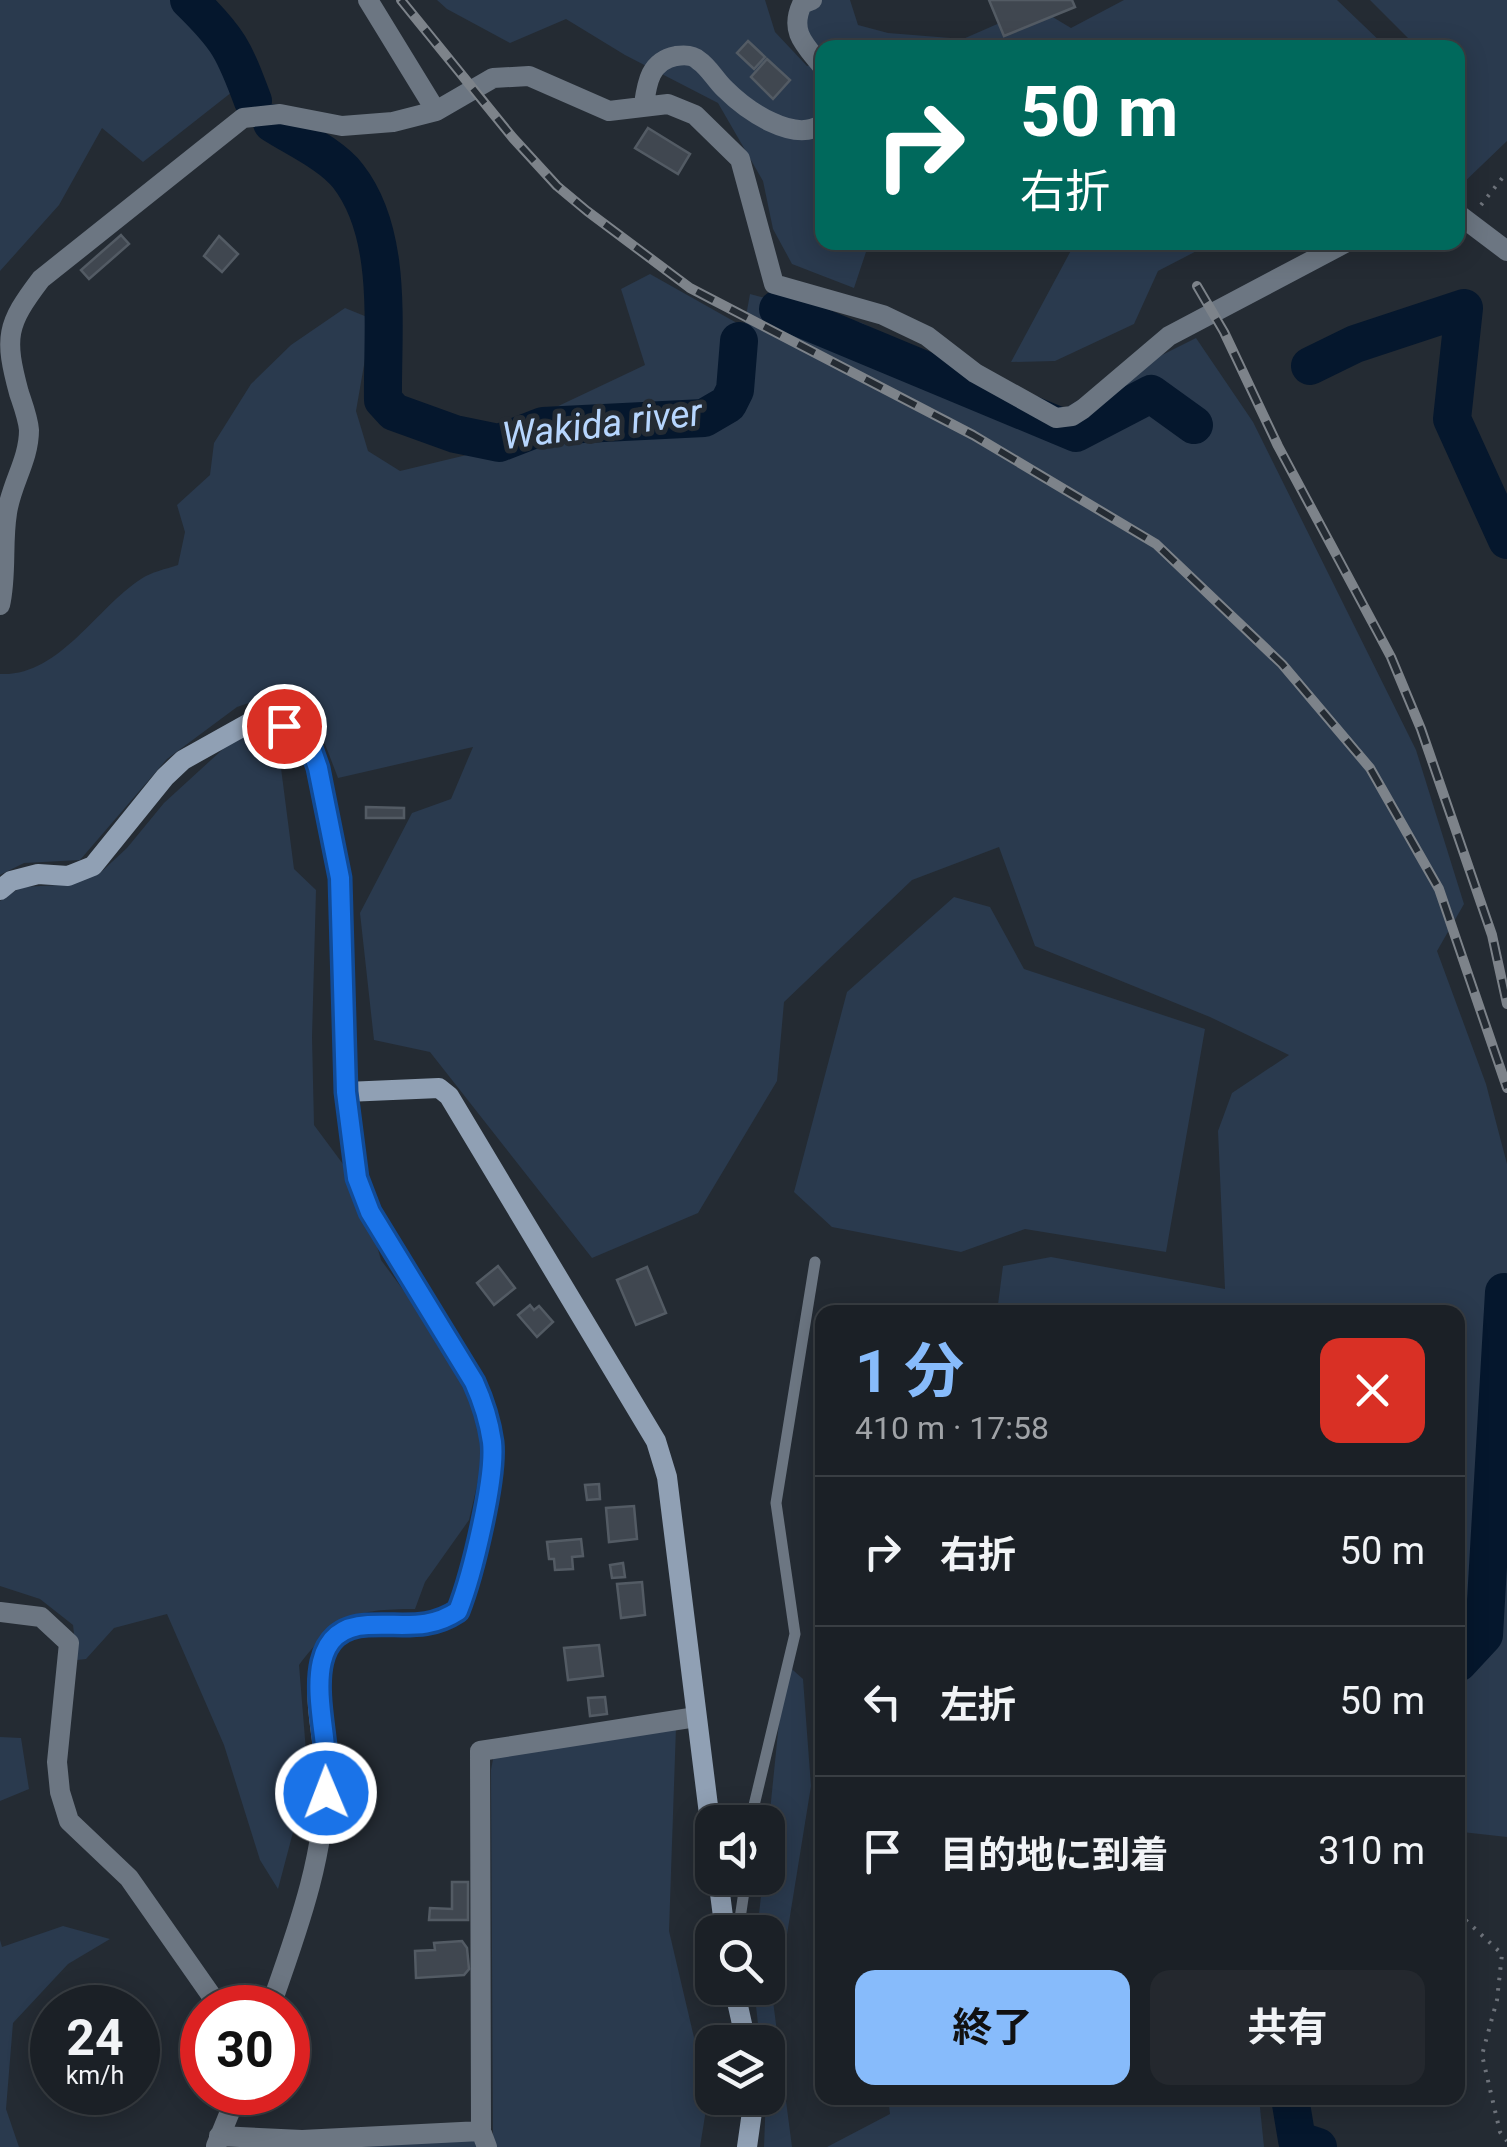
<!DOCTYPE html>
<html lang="ja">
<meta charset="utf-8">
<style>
:root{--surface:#1b2026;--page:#24282e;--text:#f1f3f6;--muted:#a0a3a7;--line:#393e43;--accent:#87bbfb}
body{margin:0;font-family:Roboto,"Noto Sans JP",sans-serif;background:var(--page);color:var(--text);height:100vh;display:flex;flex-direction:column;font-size:38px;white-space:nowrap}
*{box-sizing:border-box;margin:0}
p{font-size:32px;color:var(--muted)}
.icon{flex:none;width:55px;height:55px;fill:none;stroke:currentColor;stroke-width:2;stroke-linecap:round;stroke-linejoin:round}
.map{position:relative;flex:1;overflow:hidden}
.side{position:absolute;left:815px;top:1305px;width:650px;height:800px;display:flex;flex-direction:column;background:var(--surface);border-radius:20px;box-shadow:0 5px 25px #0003,0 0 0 2px var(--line)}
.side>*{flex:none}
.hud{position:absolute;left:815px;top:40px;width:650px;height:210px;border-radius:20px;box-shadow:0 5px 25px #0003,0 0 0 2px var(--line);background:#00695c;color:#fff;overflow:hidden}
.tools{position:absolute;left:695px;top:1805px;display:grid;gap:20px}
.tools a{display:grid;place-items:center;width:90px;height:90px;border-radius:20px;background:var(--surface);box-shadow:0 5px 25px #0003,0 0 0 2px var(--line);font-size:50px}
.speed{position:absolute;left:30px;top:1985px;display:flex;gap:20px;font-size:50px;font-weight:700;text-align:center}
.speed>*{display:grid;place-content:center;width:130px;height:130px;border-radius:50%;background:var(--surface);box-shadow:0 5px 25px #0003,0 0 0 2px var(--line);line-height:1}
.speed small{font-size:25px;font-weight:400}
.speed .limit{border:15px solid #d22;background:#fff;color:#111}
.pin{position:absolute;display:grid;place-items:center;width:85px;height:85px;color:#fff;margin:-42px;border:5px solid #fff;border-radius:50%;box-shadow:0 2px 10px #0007}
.me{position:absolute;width:110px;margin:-55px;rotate:359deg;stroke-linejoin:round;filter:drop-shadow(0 0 8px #0008)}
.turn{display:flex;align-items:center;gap:35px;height:210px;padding:0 40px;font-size:45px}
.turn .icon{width:130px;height:130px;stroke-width:2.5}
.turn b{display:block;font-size:70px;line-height:85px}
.round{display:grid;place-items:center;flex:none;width:105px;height:105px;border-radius:20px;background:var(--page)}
.summary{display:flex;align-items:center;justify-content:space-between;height:170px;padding:0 40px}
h1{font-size:60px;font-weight:700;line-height:75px;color:var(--accent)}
.action{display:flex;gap:20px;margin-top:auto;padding:20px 40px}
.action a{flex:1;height:115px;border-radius:20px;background:var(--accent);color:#111;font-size:40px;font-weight:700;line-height:115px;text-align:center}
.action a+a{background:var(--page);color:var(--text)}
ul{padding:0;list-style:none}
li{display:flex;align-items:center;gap:30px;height:150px;padding:0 40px;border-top:2px solid var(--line)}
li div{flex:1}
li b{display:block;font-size:38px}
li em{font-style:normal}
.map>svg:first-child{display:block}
</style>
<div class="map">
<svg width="1507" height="2147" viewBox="0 0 1507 2147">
<rect width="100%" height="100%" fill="#242b33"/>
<path fill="#2a3a4e" d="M0,0H209L233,30L232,92L143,162L102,128L59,205L0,271Z
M437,0H765L775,32L807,66L822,62V242L869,243L854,288L792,264L773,229L763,181L718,103L625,55L566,19L510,43L447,9Z
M811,0H850L858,25L888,33L963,39L1036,7L1071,28L1124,0H1337L1386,47L822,48V60L794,24Z
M1370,0H1507V141L1458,188V48L1417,47Z
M1075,243H1074H1212L1158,271L1134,324L1055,361L1011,362Z
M650,274L744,327L750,294L862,323L1050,417L1112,380L1196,338L1253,422L1416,750L1464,904L1437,951L1486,1084L1507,1164V1837L1462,1832L1458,1834V1312H997L1003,1266L1051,1257L1225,1289L1218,1131L1232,1093L1289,1055L1210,1017L1035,946L999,847L912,880L784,1002L777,1081L698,1213L592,1258L430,1052L374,1040L360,913L412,813L451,799L473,747L338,778L312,710L272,695L237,707L167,759L80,860L24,863L0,875V674C59,677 96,608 141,579C151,572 166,569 178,565L185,532L177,505L210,475L214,443L251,384L291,345L345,308L372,319L356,411L368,451L400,471L475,453L533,418L645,365L621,289Z
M253,729L277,737L294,869L316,890L312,1037L314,1125L360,1187L381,1260L438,1337L470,1394L484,1455L469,1520L425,1582L415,1609C353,1609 337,1616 299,1665L306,1751L301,1802L278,1889L260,1860L224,1745L167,1614L114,1628L86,1659L77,1660L73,1625L40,1599L0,1586V901L21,887L61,885L99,874L127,848L164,803L223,749Z
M954,897L990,907L1024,969L1205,1029L1166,1252L1025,1229L961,1252L832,1227L794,1192L847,992Z
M785,1663L803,1679L811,1786L784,1953L773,2001L792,2147H764L768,2042H760L754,1988H768V1932H757L763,1878H768V1831Z
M676,1727L669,1931L708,2097L700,2147H255L493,2140L491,1770L494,1754Z
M0,1737L21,1738L29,1789L0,1801Z
M63,1926L110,1939L68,1964L13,2023L6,2109L19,2147H0V1940L2,1947Z
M888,2098H1259L1264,2147H827L890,2114Z"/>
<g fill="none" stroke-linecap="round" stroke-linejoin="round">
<path stroke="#05172d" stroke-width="38" d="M189,0C229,39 234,50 253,101
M272,123C295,138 331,154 348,176C394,235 382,330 383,400L394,412L455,434L499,443L543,426L704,418L728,404L735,390L739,341
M778,309L1076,433L1151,394L1194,425
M1310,366L1355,344L1464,308L1452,419L1507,540
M1458,1663L1484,1635L1504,1292
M1290,2098L1297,2140L1318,2147"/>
</g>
<path fill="#404750" stroke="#535b64" stroke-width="2.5" d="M989,0H1072L1075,7L1004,36Z
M748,41L765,57L754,69L737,53Z
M767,59L790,80L773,99L751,77Z
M648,128L690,154L678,174L635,148Z
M121,235L129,244L89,279L81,270Z
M219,236L238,254L222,272L204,256Z
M366,807L404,808V818H366Z
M498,1266L515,1288L494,1305L477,1283Z
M647,1267L666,1313L636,1325L617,1280Z
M530,1305L534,1310L539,1306L553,1322L537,1337L518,1315Z
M599,1484L600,1499L587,1500L585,1485Z
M634,1506L637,1539L609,1542L606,1508Z
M581,1539L583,1556L572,1557L573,1569L555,1570L554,1559H549L547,1542Z
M623,1563L625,1577L612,1578L610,1565Z
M642,1582L645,1615L621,1618L617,1584Z
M599,1645L603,1676L568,1680L564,1648Z
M605,1697L607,1714L590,1716L588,1698Z
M452,1882H468V1920H429L430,1908L452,1909Z
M462,1941L467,1948L469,1969L464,1975L416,1978L415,1951L435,1950L434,1943Z"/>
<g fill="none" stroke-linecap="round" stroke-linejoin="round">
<path stroke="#6e737b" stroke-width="4" stroke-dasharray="2.5 8" stroke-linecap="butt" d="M1481,205L1507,172
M1458,1913L1502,1954L1497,2000L1482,2055L1500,2132L1507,2141"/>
<path stroke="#6c7682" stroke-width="11" d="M750,1822L795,1634L776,1503L815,1262
M738,1932L746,1878"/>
<path stroke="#6c7682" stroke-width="20" d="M368,0L436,111
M812,0L802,4C789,32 805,45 822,66
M644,104C647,83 650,61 676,56C683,55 693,55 698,60C709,67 716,81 725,89C746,110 794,144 822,124
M1458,214L1507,251
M0,605C7,575 2,543 7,513C11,484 29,460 29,430C28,418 23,405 19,393C4,337 6,325 41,279L243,118L280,114L342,126L393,122L436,111L493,78L529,76L609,111L668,104L695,115L740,159L774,284L883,315L927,336L975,373L1056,418L1072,416L1083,409L1169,336L1347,242
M0,1612L41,1617L69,1643L57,1762L60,1792L69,1821L129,1878L220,2008
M270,2008C297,1932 327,1852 325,1771C324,1730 300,1660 342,1634C377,1611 416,1639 458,1611C472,1575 496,1479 491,1442C489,1421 482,1402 474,1382L371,1212L357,1178L346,1092
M219,2136L302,2140L481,2131
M216,2146L238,2092
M487,2147L481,2131L480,1751L696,1717"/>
<path stroke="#90a0b4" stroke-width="20" d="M0,890L11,881L38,874L68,876L93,866L165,777L183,760L251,722L284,726L310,745L319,768L341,878L346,1092L439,1088L449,1096L656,1441L667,1477L712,1838
M718,1878L725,1932
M734,1988L746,2042
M747,2147L754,2098"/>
<defs>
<path id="rail" d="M401,0L513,138L557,186L587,211L690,288L973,435L1156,544L1282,664L1370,768L1439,889L1507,1088
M1197,286L1224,332L1278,446L1391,657L1421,729L1492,935L1507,1004"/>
</defs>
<use href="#rail" stroke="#7d838a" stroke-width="10"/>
<use href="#rail" stroke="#242b33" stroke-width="6" stroke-dasharray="19" stroke-linecap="butt"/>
</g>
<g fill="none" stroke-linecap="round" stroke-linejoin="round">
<defs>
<path id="route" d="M284,726L310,745L318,768L340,878L346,1092L357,1178L370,1212L474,1382C483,1402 489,1421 492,1442C496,1478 472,1576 458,1611C428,1631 402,1623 368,1625C302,1628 321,1704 325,1746C326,1762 325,1777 326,1793"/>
</defs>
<use href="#route" stroke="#114b97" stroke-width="25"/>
<use href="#route" stroke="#1a73e8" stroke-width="18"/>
</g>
<g text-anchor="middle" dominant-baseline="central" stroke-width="10" stroke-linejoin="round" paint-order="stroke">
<g font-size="38" font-style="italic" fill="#b7d6fe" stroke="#242b33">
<text transform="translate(602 424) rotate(-7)">Wakida river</text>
</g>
</g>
</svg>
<div class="tools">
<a><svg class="icon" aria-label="sound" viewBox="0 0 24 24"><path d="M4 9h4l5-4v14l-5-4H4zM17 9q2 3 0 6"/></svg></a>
<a><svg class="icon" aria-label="search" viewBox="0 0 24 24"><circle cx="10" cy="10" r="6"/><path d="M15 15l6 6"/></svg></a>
<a><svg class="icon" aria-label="layers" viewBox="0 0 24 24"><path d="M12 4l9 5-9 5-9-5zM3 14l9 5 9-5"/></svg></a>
</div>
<div class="speed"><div>24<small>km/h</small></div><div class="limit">30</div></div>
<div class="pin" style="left:284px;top:726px;background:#d93025"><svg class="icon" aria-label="arrive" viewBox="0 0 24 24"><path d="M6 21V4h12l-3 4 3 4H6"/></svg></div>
<svg class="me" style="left:326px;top:1793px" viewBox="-20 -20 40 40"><circle r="17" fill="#1a73e8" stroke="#fff" stroke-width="3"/><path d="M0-11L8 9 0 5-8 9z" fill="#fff"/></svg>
<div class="hud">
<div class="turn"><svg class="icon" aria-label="right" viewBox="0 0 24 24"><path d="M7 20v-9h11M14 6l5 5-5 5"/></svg><div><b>50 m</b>右折</div></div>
</div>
<section class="side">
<div class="summary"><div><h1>1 分</h1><p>410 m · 17:58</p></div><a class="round" style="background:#d93025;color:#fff"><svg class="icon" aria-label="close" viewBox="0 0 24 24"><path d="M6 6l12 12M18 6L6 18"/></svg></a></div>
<ul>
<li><svg class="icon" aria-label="right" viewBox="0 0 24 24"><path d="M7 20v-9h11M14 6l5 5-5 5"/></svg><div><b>右折</b></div><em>50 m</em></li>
<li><svg class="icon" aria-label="left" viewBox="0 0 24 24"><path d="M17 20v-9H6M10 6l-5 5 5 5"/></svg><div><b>左折</b></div><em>50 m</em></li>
<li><svg class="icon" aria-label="arrive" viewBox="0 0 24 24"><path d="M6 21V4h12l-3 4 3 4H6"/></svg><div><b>目的地に到着</b></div><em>310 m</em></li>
</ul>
<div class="action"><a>終了</a><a>共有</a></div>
</section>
</div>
